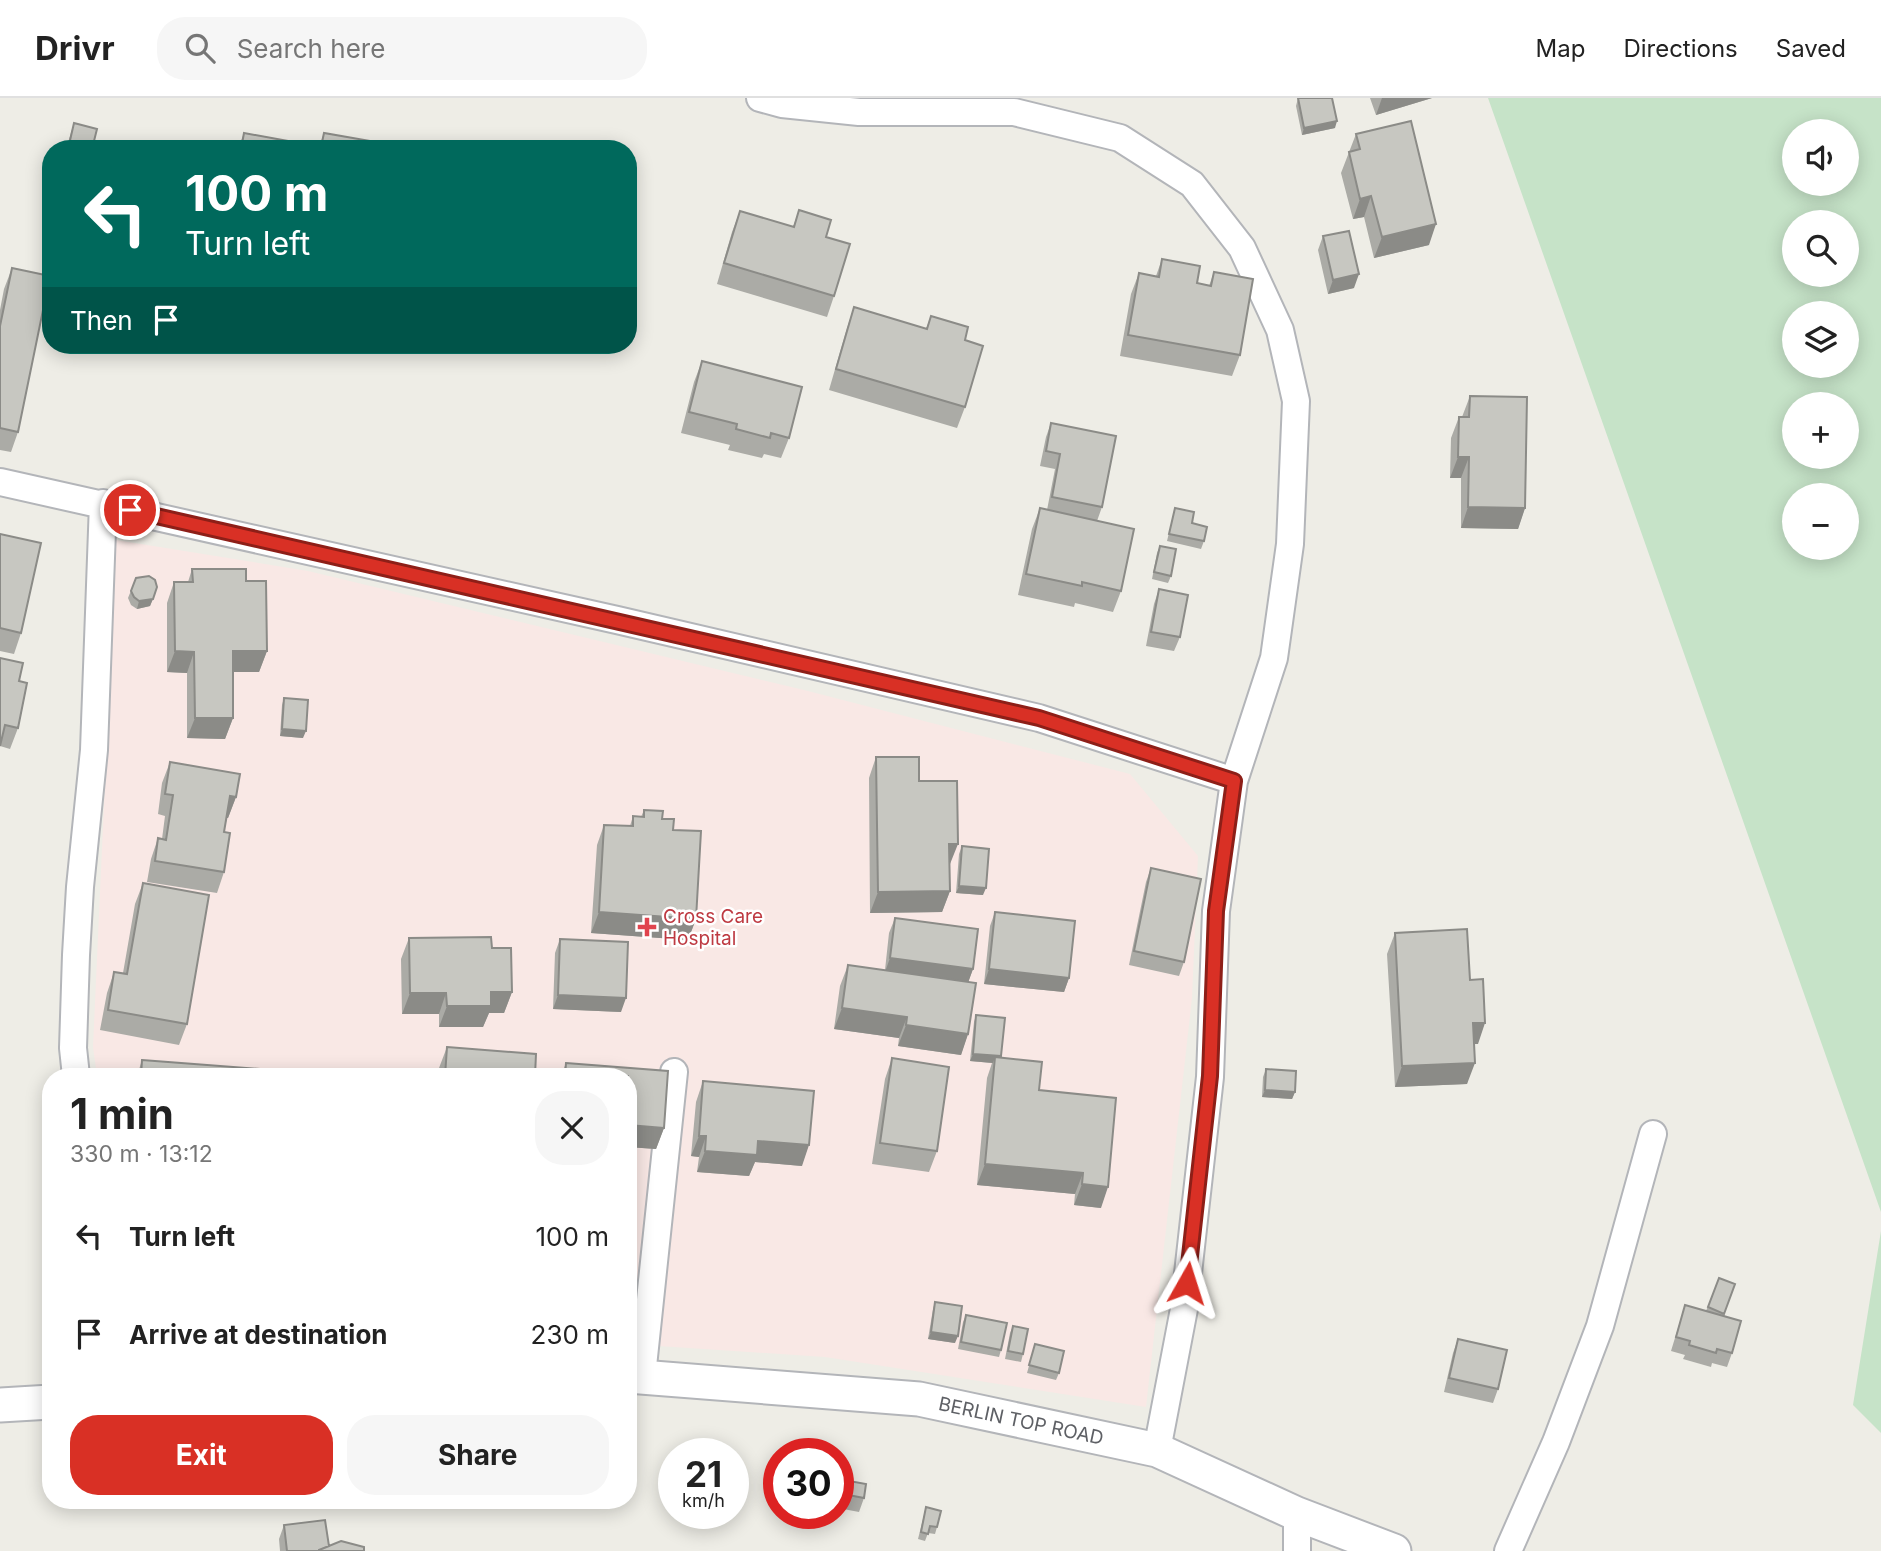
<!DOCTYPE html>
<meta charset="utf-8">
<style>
:root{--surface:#fff;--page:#f6f6f6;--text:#222;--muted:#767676;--line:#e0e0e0;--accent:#d93025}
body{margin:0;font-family:Inter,sans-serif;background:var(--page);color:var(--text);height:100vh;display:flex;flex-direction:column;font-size:26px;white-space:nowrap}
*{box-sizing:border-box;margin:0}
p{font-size:23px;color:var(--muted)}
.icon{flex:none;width:38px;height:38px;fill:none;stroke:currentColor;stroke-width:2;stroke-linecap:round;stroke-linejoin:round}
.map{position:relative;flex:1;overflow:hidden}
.details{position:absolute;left:42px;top:970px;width:595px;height:441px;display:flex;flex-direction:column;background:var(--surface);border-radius:28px;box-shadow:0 4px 18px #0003}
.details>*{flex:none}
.guide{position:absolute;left:42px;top:42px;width:595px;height:214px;border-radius:28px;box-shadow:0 4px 18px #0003;background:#00695c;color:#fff;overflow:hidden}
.controls{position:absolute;left:1782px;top:21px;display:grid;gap:14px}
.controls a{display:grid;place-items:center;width:77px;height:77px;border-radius:50%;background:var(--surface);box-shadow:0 4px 18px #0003;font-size:35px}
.speed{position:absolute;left:658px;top:1340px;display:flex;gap:14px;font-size:35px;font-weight:700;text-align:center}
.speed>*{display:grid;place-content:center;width:91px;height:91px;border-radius:50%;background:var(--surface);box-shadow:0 4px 18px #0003;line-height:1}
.speed small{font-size:18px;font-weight:400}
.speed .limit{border:10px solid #d22;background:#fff;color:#111}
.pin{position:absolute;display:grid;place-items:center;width:60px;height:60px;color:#fff;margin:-30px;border:4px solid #fff;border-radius:50%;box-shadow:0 2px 7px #0007}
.me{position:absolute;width:77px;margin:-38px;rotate:6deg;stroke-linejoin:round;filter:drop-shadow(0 0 5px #0008)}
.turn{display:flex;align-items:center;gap:24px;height:147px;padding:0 28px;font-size:32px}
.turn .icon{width:91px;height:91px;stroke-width:2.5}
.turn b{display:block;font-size:49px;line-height:60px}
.then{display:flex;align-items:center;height:66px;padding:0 28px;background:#0003;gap:14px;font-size:26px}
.round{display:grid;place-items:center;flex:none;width:74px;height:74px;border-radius:28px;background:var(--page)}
.head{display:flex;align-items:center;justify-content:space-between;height:119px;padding:0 28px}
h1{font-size:42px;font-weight:700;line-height:52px}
.cta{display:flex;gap:14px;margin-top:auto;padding:14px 28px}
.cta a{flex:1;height:80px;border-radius:28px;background:var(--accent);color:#fff;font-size:28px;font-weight:700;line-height:80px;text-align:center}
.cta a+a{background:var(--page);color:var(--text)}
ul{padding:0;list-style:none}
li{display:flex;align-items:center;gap:21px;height:98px;padding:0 28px}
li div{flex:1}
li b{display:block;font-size:26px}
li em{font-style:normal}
header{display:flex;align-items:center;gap:42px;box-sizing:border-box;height:98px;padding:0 35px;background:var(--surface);border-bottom:2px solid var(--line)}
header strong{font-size:33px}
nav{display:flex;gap:38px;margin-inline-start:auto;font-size:24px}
.search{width:490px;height:63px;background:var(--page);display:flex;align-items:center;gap:18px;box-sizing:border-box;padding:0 24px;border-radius:28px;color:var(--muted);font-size:26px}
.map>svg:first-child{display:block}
</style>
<header>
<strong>Drivr</strong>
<div class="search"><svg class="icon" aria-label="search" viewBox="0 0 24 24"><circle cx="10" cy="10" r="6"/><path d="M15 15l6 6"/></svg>Search here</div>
<nav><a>Map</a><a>Directions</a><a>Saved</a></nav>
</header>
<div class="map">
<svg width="1881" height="1453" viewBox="0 0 1881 1453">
<rect width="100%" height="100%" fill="#eeede6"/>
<path fill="#f9e8e5" d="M116,442L308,473L804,592L1130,676L1198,758L1192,900L1146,1309L825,1259L628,1246V978H97L93,949Z"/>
<path fill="#c6e3c8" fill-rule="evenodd" d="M1488,0H1881V1114ZM1794,33H1846V86H1794ZM1794,124H1846V177H1794ZM1794,215H1846V268H1794ZM1794,306H1846V359H1794ZM1794,397H1846V450H1794Z
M1881,1133V1335L1853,1307Z"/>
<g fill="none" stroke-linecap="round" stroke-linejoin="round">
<defs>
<path id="minor" d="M760,0L782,6L859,14H1014L1120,40L1192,86L1242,150L1280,232L1296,303L1290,446L1274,560L1234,683
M0,384L617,522L1039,620L1234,683L1216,813L1210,979L1184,1211L1157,1352
M76,978L73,950L76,857L80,789L94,652L103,405
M642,1278L674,974
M1297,1416V1453
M1508,1453L1556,1344L1600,1228L1653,1036"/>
<path id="tertiary" d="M628,1278L919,1301L1157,1352L1297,1416L1394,1453
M0,1307L51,1304"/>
</defs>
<use href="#minor" stroke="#b3b5b9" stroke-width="30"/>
<use href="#tertiary" stroke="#b3b5b9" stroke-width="37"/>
<use href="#minor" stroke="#fff" stroke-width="26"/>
<use href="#tertiary" stroke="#fff" stroke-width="33"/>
</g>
<path fill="#ababa6" d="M1298,0L1335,30L1302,37L1296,8Z
M1370,0H1432L1376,17Z
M74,25L92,51H66Z
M244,35L319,49L324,35L375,51H238Z
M1356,36L1429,147L1374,160L1364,119L1353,121L1341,75Z
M799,112L826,139L834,198L827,219L717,186L732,134L740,113L793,129Z
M1323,138L1354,190L1328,196L1318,152Z
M1162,161L1197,185L1209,188L1214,174L1240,257L1232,278L1120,258L1131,196L1139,175L1156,178Z
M12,170L18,334L11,354L0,352V212L4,191Z
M854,209L926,231L931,218L965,242V309L957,330L829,292L847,230Z
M295,247H335L333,254Z
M702,263L789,340L781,360L764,356L762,360L728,352L730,347L681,335L694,284Z
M1470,298L1525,410L1518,431L1461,430V380H1450L1451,340L1459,319H1462Z
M1051,325L1102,409L1097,423L1121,493L1113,514L1075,505L1074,509L1018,497L1032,431L1040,410L1047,412L1055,371L1040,368L1046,339Z
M1175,410L1192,425L1204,443L1201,451L1167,443Z
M0,436L21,535L14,556L0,553Z
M1160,448L1171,478L1168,485L1152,481L1157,455Z
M192,471L246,483L267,553L259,574H233V620L225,641L187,640V575L167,574V505L174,484H188Z
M136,480L157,489L150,508L137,511L131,507L128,500Z
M1159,491L1180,539L1174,553L1146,548L1154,506Z
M0,560L19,583L18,630L10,651L0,648Z
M284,600L303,640L280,638L282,607Z
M876,659L919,683L950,766V793L942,814L870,815L869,680Z
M170,664L236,699L228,720H227L224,734V774L217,795L147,784L151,761L158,740L162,741L165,718L158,716L162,685Z
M644,712L662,721L673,732L696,821L688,842L591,835L597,747L604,727L630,728L633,718L641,719Z
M962,748L983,797L956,795L959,756Z
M1151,770L1184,864L1179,878L1129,867L1146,784Z
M143,785L187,926L179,947L100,932L107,895L114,874L123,875L135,806Z
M995,814L1069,880L1064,894L984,886L990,828Z
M895,820L973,871L968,884V936L961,957L898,948L899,940L834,931L840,888L848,867L885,872L889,835Z
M1395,835L1470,882L1478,946H1474L1467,986L1395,989L1387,856Z
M409,840L492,850L512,894L504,915H489L483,929H439V916H402L401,861Z
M560,841L621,914L553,911L555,855Z
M976,917L1001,960L1039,992L1101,1110L1074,1107L1075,1096L977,1087L987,980L992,965L970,963L974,924Z
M447,949L535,978H439V970Z
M892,960L937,1053L929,1074L872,1066L885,981Z
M142,962L258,978H137Z
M566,965L668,973L664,1030L656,1051L628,1049V978H561Z
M1266,971L1295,994L1292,1001L1262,999L1263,979Z
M703,983L802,1068L755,1064L749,1078L697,1074L699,1059L691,1058L696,1004Z
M1719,1180L1735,1186L1723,1218L1732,1255L1727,1269L1712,1265L1711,1269L1683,1261L1685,1257L1671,1253L1685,1207L1706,1213Z
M935,1204L955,1245L928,1241L933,1211Z
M966,1217L1001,1252L999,1259L958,1251L963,1224Z
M1013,1228L1023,1256L1021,1264L1005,1261L1010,1235Z
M1458,1241L1498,1291L1493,1305L1444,1294L1453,1255Z
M1035,1246L1059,1275L1056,1282L1027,1275Z
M775,1369L779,1370V1405L767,1403L770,1383Z
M838,1381L864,1400L859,1414L838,1410Z
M926,1409L937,1429L935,1436L928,1435L925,1443L918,1441Z
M284,1427L329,1448L364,1453H280L279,1441Z"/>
<path fill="#8b8b87" d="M1382,0H1432L1376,17Z
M1337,23L1335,30L1302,37L1304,30Z
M1371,98L1364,119L1353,121L1360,101Z
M1436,126L1429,147L1374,160L1382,139Z
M1359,176L1354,190L1328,196L1333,182Z
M1458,359H1469L1461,380H1450Z
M1468,409L1525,410L1518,431L1461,430Z
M153,501L150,508L137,511L139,503Z
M175,553L194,554L187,575L167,574Z
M233,553H267L259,574H225Z
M195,620H233L225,641L187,640Z
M282,631L306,633L303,640L280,638Z
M230,698L236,699L228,720L222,719Z
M949,746H958L950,766Z
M959,788L986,790L983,797L956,795Z
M950,793L942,814L870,815L878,794Z
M599,814L696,821L688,842L591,835Z
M890,860L973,871L968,885L885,874Z
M989,871L1069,880L1064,894L984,886Z
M491,894H512L504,915H489L483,929H439L447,908Z
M410,895H446L439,916H402Z
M558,897L626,900L621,914L553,911Z
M842,910L907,919L899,940L834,931Z
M1473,925H1485L1478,946H1465Z
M906,927L968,936L961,957L898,948Z
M973,956L1001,958L999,966L995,959L993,965L970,963Z
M1475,965L1467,986L1395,989L1402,968Z
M1265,992L1295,994L1292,1001L1262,999Z
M628,1027L664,1030L656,1051L628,1049Z
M699,1038H706L699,1059L691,1058Z
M758,1043L809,1047L802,1068L755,1064L749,1078L697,1074L705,1053Z
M985,1066L1083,1075L1075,1096L977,1087Z
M1082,1086L1108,1089L1101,1110L1074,1107Z
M931,1234L958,1238L955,1245L928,1241Z"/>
<path fill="#c7c7c1" stroke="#8b8b87" stroke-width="2" d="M1298,0H1332L1337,23L1304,30Z
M1411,23L1436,126L1382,139L1371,98L1360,101L1349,54L1360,51L1356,36Z
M74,25L97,31L92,51H68Z
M244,35L321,49L324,35L376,44L375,51H241Z
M799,112L831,122L826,139L850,146L834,198L724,165L740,113L794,129Z
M1349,133L1359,176L1333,182L1323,138Z
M1162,161L1200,168L1197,185L1211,188L1214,174L1253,181L1240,257L1128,237L1139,175L1159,179Z
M12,170L50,178L18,334L0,330V228Z
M854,209L927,231L931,218L968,229L965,242L983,248L965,309L836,271Z
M702,263L802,289L789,340L771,335L770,340L736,331L737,326L689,314Z
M1470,298L1527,299L1525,410L1468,409L1469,359H1458L1459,319H1469Z
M1051,325L1116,338L1102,409L1052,399L1060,356L1046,353Z
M1040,410L1134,431L1121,493L1082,484V488L1026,476Z
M1175,410L1194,414L1192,425L1207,429L1204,443L1169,436Z
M0,436L41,445L21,535L0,530Z
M1160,448L1176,451L1171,478L1154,474Z
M192,471H246V483H266L267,553H233V620H195L194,554L175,553L174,484H193Z
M149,478L155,482L157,489L153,501L139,503L134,499L131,493L136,480Z
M1159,491L1188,497L1180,539L1151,534Z
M0,560L23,565L19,583L27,585L18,630L5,627L0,648Z
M284,600L308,602L306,633L282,631Z
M876,659H919V683H957L958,746H949L950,793L878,794Z
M170,664L240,676L236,699L230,698L224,734L230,735L224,774L155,763L158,740L166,742L173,697L165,696Z
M644,712L663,713L662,721H674L673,732L701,733L696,821L599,814L604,727L633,728V718L644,719Z
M962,748L989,751L986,790L959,788Z
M1151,770L1201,781L1184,864L1134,853Z
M143,785L209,797L187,926L108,912L114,874L127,876Z
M995,814L1075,823L1069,880L989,871Z
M895,820L978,831L973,871L890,860Z
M1467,831L1470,882L1483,881L1485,925H1473L1475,965L1402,968L1395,835Z
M491,839L492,850H511L512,894H491V908H447L446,895H410L409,840Z
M560,841L628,844L626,900L558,897Z
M848,867L976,885L968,936L906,927L907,919L842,910Z
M976,917L1005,920L1001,958L973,956Z
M447,949L536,956L535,978H445Z
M995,959L1042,964L1039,992L1116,1000L1108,1089L1082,1086L1083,1075L985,1066Z
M892,960L949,969L937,1053L880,1045Z
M142,962L259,971L258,978H141Z
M566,965L668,973L664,1030L628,1027V978H565Z
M1266,971L1296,973L1295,994L1265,992Z
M703,983L814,993L809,1047L758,1043L757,1057L705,1053L706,1038H699Z
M1719,1180L1735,1186L1724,1216L1708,1209Z
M935,1204L962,1208L958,1238L931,1234Z
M1685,1207L1741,1223L1732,1255L1717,1251L1716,1255L1689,1247L1690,1243L1676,1239Z
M966,1217L1007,1225L1001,1252L961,1244Z
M1013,1228L1028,1231L1023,1256L1008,1253Z
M1458,1241L1507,1252L1498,1291L1449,1280Z
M1035,1246L1064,1253L1059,1275L1029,1267Z
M775,1369L779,1370V1390L772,1389Z
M838,1381L866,1386L864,1400L838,1395Z
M926,1409L941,1413L937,1429L930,1428L928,1436L921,1434Z
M325,1422L329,1448L319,1452V1453H287L284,1427Z
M341,1443L364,1449V1453H319V1452Z"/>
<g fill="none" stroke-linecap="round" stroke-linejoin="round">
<defs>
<path id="route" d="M130,412L1039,620L1234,683L1216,813L1210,978L1187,1185"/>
</defs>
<use href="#route" stroke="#8d1f18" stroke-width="18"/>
<use href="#route" stroke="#d93025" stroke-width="12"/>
</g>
<path fill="#e0444e" stroke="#fff" stroke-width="2.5" d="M643.5 818.5h7v7h7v7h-7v7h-7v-7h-7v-7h7z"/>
<g text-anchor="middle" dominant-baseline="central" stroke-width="5" stroke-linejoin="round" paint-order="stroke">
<g font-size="19" fill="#be3a42" stroke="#fff" text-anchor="start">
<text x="663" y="818">Cross Care<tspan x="663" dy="22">Hospital</tspan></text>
</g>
<g font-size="19" fill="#5e6065" stroke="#fff">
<text transform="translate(1021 1323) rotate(12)">BERLIN TOP ROAD</text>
</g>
</g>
</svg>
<div class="controls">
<a><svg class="icon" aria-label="sound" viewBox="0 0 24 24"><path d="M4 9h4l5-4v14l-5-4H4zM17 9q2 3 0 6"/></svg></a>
<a><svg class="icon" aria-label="search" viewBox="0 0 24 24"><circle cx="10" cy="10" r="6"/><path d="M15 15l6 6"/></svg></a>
<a><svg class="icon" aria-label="layers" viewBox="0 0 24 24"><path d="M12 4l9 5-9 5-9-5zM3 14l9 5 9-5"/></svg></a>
<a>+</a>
<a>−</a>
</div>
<div class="speed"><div>21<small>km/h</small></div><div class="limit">30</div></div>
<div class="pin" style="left:130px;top:412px;background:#d93025"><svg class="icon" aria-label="arrive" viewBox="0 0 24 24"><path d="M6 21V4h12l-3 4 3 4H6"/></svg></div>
<svg class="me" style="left:1187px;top:1185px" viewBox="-20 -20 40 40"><path d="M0-17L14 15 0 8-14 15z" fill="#d93025" stroke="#fff" stroke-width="4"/></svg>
<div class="guide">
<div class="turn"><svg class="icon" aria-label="left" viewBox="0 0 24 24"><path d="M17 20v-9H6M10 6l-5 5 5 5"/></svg><div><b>100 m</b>Turn left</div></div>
<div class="then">Then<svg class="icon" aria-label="arrive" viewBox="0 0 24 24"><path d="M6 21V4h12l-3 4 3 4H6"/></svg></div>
</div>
<section class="details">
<div class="head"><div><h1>1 min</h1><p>330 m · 13:12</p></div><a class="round"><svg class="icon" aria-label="close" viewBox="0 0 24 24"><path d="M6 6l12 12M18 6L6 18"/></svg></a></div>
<ul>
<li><svg class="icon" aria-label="left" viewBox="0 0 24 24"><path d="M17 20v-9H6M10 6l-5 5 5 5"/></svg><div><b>Turn left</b></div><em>100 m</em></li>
<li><svg class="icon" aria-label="arrive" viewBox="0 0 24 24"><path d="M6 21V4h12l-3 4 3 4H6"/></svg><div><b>Arrive at destination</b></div><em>230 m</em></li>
</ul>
<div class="cta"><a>Exit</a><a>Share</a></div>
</section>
</div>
